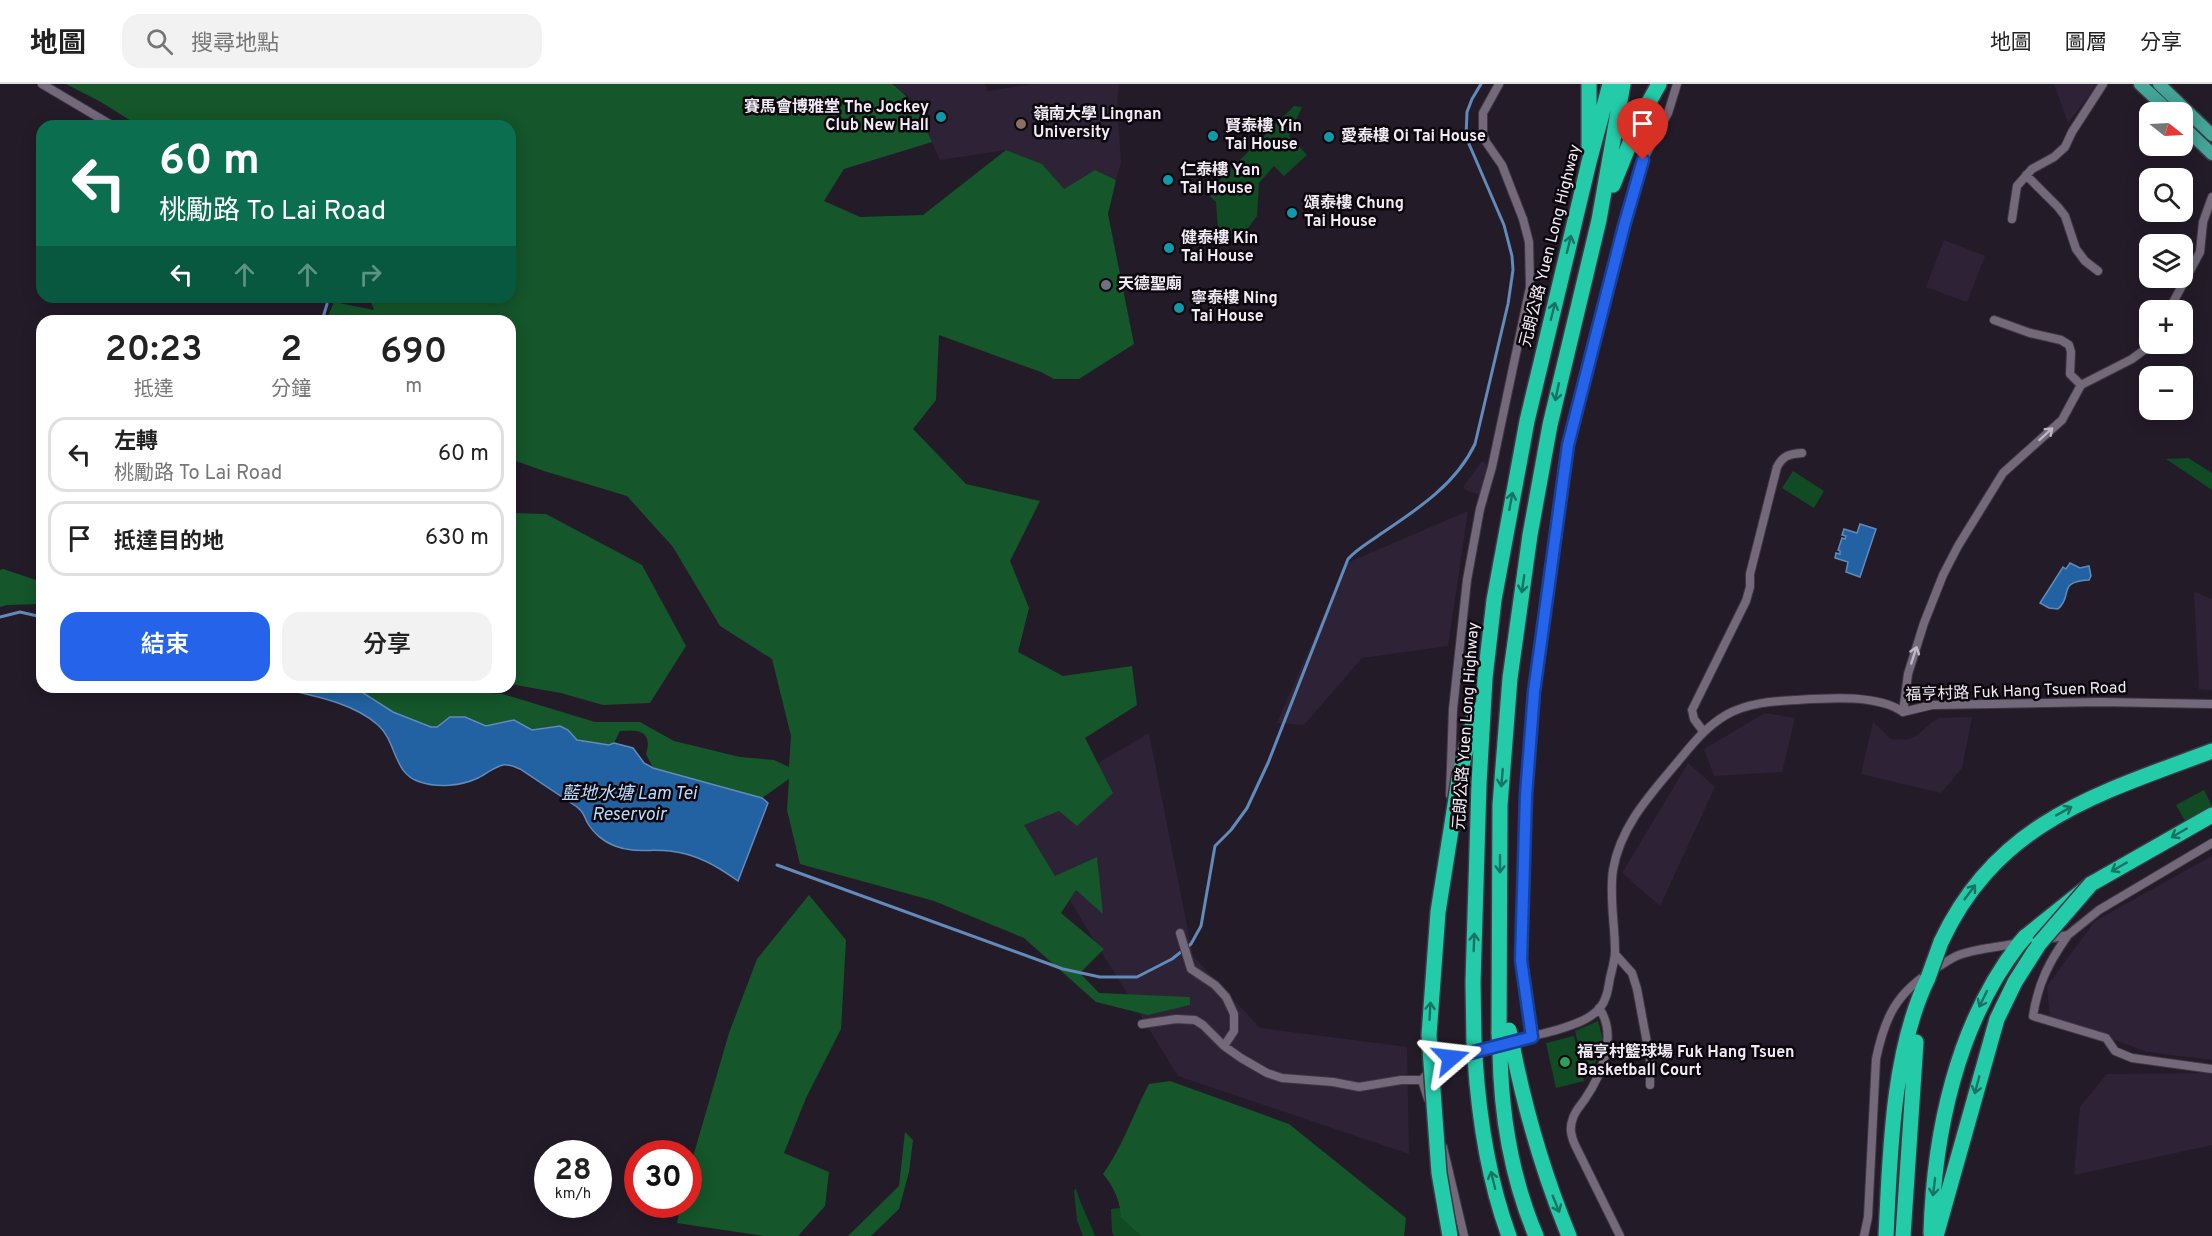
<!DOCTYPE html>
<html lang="zh-TW">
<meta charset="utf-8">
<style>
:root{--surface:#fff;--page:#f2f2f2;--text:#222;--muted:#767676;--line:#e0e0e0;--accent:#2563eb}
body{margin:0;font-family:Overpass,"Noto Sans TC",sans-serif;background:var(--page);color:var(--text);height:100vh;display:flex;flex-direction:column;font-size:22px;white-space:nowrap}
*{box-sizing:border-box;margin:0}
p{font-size:20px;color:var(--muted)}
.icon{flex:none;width:33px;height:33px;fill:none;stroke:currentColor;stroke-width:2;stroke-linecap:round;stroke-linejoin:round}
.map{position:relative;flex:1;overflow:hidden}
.panel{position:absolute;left:36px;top:231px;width:480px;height:378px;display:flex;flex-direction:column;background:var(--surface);border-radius:18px;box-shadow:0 3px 15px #0003}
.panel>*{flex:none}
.top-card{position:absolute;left:36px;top:36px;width:480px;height:183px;border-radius:18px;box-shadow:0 3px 15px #0003;background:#0b6e4f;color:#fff;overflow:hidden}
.needle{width:39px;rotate:108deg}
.buttons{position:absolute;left:2139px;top:18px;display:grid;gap:12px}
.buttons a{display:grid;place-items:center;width:54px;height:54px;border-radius:12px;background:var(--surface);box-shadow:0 3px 15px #0003;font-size:30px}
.speed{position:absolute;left:534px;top:1056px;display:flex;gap:12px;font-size:30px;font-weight:700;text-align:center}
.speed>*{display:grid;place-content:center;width:78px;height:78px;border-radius:50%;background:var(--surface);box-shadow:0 3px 15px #0003;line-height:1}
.speed small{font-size:15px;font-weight:400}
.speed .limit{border:9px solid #d22;background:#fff;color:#111}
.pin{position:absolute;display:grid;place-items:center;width:51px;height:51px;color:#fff;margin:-62px -26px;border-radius:50% 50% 50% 0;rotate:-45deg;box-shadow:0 0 6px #0007}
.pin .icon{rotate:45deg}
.me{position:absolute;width:66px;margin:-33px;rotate:73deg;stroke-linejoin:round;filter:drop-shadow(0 0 4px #0008)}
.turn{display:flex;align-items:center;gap:21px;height:126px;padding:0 24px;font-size:27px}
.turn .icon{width:78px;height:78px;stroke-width:2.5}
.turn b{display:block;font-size:42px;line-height:51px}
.lanes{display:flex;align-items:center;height:57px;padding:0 24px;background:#0003;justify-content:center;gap:30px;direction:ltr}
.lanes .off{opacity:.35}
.eta{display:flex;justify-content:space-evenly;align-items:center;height:102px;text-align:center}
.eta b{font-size:36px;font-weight:600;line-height:42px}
.button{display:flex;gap:12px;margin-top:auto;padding:12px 24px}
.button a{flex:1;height:69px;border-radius:18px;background:var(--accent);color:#fff;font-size:24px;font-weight:600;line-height:69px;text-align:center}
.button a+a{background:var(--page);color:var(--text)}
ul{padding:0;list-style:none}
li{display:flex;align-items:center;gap:18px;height:75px;margin:0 12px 9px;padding:0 12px;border:3px solid var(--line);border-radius:18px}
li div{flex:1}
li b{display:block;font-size:22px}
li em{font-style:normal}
header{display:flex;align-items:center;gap:36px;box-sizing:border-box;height:84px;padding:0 30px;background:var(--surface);border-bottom:2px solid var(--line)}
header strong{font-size:28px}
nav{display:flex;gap:33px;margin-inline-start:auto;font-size:21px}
.search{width:420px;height:54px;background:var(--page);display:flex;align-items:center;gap:15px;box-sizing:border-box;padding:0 21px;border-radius:18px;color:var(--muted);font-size:22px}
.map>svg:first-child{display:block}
</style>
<header>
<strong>地圖</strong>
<div class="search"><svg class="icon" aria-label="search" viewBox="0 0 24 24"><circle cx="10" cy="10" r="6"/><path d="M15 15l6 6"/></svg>搜尋地點</div>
<nav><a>地圖</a><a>圖層</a><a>分享</a></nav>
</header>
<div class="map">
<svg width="2212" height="1152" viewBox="0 0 2212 1152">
<rect width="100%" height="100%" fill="#241b29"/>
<path fill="#2e2236" d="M892,0H985L988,7L1034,0H1119L1117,19L1121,79L1116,96L1095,86L1064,106L1042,80L1006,66L940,76L916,23L908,12Z
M2054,0H2098L2068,39Z
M1944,156L1985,172L1967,218L1926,203Z
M1482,377L1489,382L1480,411L1466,406L1463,403Z
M1468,427L1448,562L1362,574L1304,641L1277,639L1347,479Z
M2194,508L2212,515V606L2199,605Z
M1765,629L1795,634L1782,688L1714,692L1704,665Z
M1972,633L1962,684L1941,709L1861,690L1873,638L1891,655L1905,656L1916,652L1932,638L1939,634Z
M1149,649L1193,872L1260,944L1407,963L1409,1070L1178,992L1015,728Z
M1688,679L1715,703L1660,822L1622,789Z
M2212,772V976L2147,968L2050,932L2047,902L2095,837Z
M2212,989V1061L2074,1091L2080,1023L2107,990Z"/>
<path fill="#104b24" d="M1294,22L1302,23L1289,52L1307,71L1284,92L1274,82L1259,99L1257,132L1245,148L1231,150L1218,145L1216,118L1207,109Z
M2188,374L2212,389V406L2166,375Z
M1793,387L1824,407L1814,424L1782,404Z
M2204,706L2212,722V736L2191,747L2176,721Z
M1598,937L1603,956L1597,975L1587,994L1575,947Z
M1574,952L1584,997L1556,1004L1546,959Z
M1076,1105C1081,1122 1089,1136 1095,1152H1083L1077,1136L1074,1106Z
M1120,1124V1133L1141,1152H1114L1112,1148L1111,1125Z"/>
<path fill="#15562a" d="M66,0H892C916,18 920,31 932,58L844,85L824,117L860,133L923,131L1006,66L1042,80L1064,105L1095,86L1116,96L1108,130L1134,260L1079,295H1054L1041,288L939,251L936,316L913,345L966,400L1040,417L1010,477L1029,524L1018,568L1063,592L1132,582L1137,621L1085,654L1113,709L1077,742L1059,727L1024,741L1055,792L1097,773L1103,830L1076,806L1061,829L1104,865L1080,889L1099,909L1190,913V921L1148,931L1096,918L1024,854L934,817L800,780L787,726L789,695L762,714L653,684L646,670C653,647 639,645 620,647L614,659L609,661L577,656L568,646L548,643L532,646L514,636C505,637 494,644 485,642C463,638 458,624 437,643H431L393,628L354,603H412L503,610L595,638H640L674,657L740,673L774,676L789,683L791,652L772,575L720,542L673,463L627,412L544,387L510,375V237H326L334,218L374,226L369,213H510V42H139L101,18Z
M510,429L546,430L642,481L686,562L650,619L603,621L561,609L510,600Z
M3,485L42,498V520L7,521L0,523V486Z
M809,811L846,856L841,945L806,1014L784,1069L829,1088L825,1122L798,1152H764L677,1139L681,1121L688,1120L690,1083L729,949L757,875Z
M1170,997L1289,1040L1406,1134L1404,1152H1141L1120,1133C1122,1119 1112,1100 1103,1090C1123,1062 1133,1030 1149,1000Z
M905,1048L913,1056L909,1088L899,1125L871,1152H848L899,1102Z"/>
<path fill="#2262a2" stroke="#608bbb" stroke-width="1.5" d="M1860,440L1876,445L1860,493L1846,488L1848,478L1835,474L1836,469L1840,470V467L1838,466L1842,454L1845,455L1846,452L1842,451L1844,445L1857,449Z
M2070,479L2080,484L2089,482L2091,492L2089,496C2056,498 2074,511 2058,525L2049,524L2040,519L2063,483L2066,485Z
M276,603H354L393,628L431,643H437L450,633H465L486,642L514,636L532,646L560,642L568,646L577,656L609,661L614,659L633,664L644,679L653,684L762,714L768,719L738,797C717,782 697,770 670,767C652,765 632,769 615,762C604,758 593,749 587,738C584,731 583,728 577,723L520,685C515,683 509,680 503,681C494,683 486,690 478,694C461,702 438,704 420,698C393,690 397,658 378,641C352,618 310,611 276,603Z"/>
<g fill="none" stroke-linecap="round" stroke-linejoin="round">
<path stroke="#608bbb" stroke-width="3" d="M322,237L327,220
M0,533L20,528L42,533
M777,781L1063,885L1100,893H1137L1172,875L1191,860L1201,842L1215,762L1231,746L1247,724L1268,679L1348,475C1358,464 1370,458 1382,449C1418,425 1456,400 1475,360L1508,220L1513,186L1512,172L1504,141L1466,53L1467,28L1472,15L1481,0"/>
<defs>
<path id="street" d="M42,0L113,42
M2026,91L2058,123L2065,132L2076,165L2085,177L2098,187
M2012,135L2017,102L2032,85L2054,73L2065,63L2072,48L2103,0
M2169,226L2200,168L2203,138L2212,113
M1994,236L2030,249L2061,256L2069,261L2071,268L2070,290L2081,301
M1903,628L1908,590L1924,539L1943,491L1958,462L2003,389L2062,336L2081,301L2132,275L2152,260
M1903,628L1932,621L2100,618L2212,620
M1703,647L1694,635L1692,626L1746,517L1750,503V490L1777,383C1783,371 1790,370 1802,369
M1450,711L1453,625L1467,496L1480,425L1492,383L1530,203L1529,158L1523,135L1502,81L1486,58L1483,50V29L1499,0
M1180,849L1191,885L1215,901L1226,913L1234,930V947L1224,962
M2068,851C2049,878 2038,899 2033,932L2106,954L2115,967L2132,974L2212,985
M2046,855L2068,851L2099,826L2212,759
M1615,870L1632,889L1637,905L1650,975V1001
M1599,924C1618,951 1602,990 1585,1015C1581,1021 1575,1027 1573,1034C1569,1044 1571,1052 1575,1061L1620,1152
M1142,940L1176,935L1195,936L1203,941L1224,962L1241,974L1267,989L1282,994L1333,998L1359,1003L1401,996H1422
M1532,953L1521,876L1526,711L1534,608L1568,361L1624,142L1643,76L1668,29L1677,0
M1428,1015L1422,996C1442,966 1525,956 1560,945C1575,940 1589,936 1600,924C1607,915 1608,905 1610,894C1612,885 1615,876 1615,867C1615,841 1609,812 1613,786C1620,744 1648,713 1675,681C1691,662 1704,644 1726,631C1747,619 1773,617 1796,616C1827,614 1877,610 1903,628
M1443,1063L1464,1152
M1864,1152L1868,1133L1876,975C1885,932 1897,908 1935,885C1943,880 1951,874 1959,871C1978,864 2000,863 2019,859"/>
<path id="primary" d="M2140,0L2170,28
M2159,0L2212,51
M2182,41L2212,70"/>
<path id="highway" d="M1589,63V0
M1613,101L1639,36L1659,0
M1460,689L1476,626
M2025,853L2091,800L2212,731
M1941,858C1997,738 2097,710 2212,667
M1499,949L1500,721L1510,594L1530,451L1550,341L1599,136L1623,0
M1474,958L1473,898L1479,700L1485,594L1494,516L1527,337L1589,78L1610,0
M1513,965C1526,1030 1544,1091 1569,1152
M1500,968C1501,1030 1512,1095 1536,1152
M1475,974C1479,1035 1488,1095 1509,1152
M1931,1149C1934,1048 1957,940 2019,860
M1886,1152C1890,1071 1892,968 1928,894
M1903,1152L1916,958
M1936,1152L1997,935L2015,898L2039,860"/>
</defs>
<use href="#street" stroke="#3f3844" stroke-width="10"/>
<use href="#primary" stroke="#3f3844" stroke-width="15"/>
<use href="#highway" stroke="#3f3844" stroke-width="18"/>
<use href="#street" stroke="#73697b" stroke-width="8"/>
<use href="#primary" stroke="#43a497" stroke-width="12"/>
<use href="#highway" stroke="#23cba9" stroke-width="15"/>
<defs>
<path id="highway-bridge" d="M2019,860L2025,853
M2039,860L2091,800
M1928,894L1941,858
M1509,946L1513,965
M1499,949L1500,968
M1474,958L1475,974
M1450,1152L1439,1089L1429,951L1438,828L1460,689"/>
</defs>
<use href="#highway-bridge" stroke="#3f3844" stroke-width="18" stroke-linecap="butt"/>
<use href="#highway-bridge" stroke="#23cba9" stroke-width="15"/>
</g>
<defs><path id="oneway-shaft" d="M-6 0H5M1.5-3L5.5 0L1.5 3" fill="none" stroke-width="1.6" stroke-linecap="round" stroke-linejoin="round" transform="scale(1.5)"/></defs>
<g stroke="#187363">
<use href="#oneway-shaft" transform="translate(1569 160) rotate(-76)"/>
<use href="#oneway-shaft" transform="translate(1553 227) rotate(-76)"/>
<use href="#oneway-shaft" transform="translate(1557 308) rotate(102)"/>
<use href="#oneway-shaft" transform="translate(1511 417) rotate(-79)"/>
<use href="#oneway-shaft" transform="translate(1523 500) rotate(98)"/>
<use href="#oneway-shaft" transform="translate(1502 694) rotate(95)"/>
<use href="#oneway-shaft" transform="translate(2064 727) rotate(-29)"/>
<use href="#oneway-shaft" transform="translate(2179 749) rotate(150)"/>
<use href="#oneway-shaft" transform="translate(1500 780) rotate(90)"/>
<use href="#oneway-shaft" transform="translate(2119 783) rotate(150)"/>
<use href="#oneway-shaft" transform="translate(1970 808) rotate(-53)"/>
<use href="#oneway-shaft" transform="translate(1474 858) rotate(-88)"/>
<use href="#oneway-shaft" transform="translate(1983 915) rotate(116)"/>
<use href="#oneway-shaft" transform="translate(1430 927) rotate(-87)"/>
<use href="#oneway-shaft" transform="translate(1977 1001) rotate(105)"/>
<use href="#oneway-shaft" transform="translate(1493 1096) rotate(-104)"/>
<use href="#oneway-shaft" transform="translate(1934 1103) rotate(97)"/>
<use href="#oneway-shaft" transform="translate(1556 1120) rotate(68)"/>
</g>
<g stroke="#bfb7c4">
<use href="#oneway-shaft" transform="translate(2046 350) rotate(-42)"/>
<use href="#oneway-shaft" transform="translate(1914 571) rotate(-72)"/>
</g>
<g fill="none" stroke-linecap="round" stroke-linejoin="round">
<defs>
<path id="route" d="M1451,974L1532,953L1521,876L1526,711L1534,608L1568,361L1624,142L1643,76"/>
</defs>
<use href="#route" stroke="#184099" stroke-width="15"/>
<use href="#route" stroke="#2563eb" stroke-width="10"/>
</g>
<g fill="#0f9aa8" stroke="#0b070d" stroke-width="2">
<circle cx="941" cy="33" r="6"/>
<circle cx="1213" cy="52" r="6"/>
<circle cx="1329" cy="53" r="6"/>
<circle cx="1168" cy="96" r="6"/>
<circle cx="1292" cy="129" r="6"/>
<circle cx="1169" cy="164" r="6"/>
<circle cx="1179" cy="224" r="6"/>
</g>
<circle fill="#8d6e63" stroke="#0b070d" stroke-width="2" cx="1021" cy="40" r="6"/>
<circle fill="#6b7280" stroke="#0b070d" stroke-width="2" cx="1106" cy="201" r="6"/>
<circle fill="#2e9e5b" stroke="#0b070d" stroke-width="2" cx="1565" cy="978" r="6"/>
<g text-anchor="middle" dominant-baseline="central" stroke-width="5" stroke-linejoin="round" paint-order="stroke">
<g font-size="16" font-weight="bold" fill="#f1ebf5" stroke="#0b070d" text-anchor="start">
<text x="929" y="24" text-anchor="end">賽馬會博雅堂 The Jockey<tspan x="929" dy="18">Club New Hall</tspan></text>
<text x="1033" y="31">嶺南大學 Lingnan<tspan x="1033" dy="18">University</tspan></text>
<text x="1225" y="43">賢泰樓 Yin<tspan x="1225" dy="18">Tai House</tspan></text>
<text x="1341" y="53">愛泰樓 Oi Tai House</text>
<text x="1180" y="87">仁泰樓 Yan<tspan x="1180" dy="18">Tai House</tspan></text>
<text x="1304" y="120">頌泰樓 Chung<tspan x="1304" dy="18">Tai House</tspan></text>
<text x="1181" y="155">健泰樓 Kin<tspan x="1181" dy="18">Tai House</tspan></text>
<text x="1118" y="201">天德聖廟</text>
<text x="1191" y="215">寧泰樓 Ning<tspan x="1191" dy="18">Tai House</tspan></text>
<text x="1577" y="969">福亨村籃球場 Fuk Hang Tsuen<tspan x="1577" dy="18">Basketball Court</tspan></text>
</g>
<g font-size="16" fill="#f1ebf5" stroke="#0b070d">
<text transform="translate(1551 162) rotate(-76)">元朗公路 Yuen Long Highway</text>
<text transform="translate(2016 608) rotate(-2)">福亨村路 Fuk Hang Tsuen Road</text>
<text transform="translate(1467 642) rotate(-86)">元朗公路 Yuen Long Highway</text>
</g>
<g font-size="18" font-style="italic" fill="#bbdafe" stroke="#0b070d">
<text x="629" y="710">藍地水塘 Lam Tei<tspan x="629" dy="21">Reservoir</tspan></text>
</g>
</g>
</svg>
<div class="buttons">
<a><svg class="needle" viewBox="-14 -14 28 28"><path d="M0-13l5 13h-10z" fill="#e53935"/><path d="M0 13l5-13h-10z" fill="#767676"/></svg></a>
<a><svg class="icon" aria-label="search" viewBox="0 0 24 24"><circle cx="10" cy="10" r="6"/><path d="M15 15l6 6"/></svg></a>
<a><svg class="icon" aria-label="layers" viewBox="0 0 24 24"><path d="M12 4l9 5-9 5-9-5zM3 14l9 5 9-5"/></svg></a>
<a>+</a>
<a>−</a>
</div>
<div class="speed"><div>28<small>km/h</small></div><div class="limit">30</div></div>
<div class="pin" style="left:1643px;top:76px;background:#d93025"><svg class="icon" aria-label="arrive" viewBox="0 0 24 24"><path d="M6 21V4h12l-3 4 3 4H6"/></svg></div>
<svg class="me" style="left:1451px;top:974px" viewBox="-20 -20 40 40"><path d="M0-17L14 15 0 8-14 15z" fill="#2563eb" stroke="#fff" stroke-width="4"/></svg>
<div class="top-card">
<div class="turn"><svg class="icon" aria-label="left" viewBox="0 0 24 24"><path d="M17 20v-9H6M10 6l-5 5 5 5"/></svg><div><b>60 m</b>桃勵路 To Lai Road</div></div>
<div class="lanes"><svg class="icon" aria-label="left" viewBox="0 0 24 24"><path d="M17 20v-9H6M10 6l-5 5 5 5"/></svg><svg class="icon off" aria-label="ahead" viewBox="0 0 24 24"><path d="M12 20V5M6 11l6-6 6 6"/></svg><svg class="icon off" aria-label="ahead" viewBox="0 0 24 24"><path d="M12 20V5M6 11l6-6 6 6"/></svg><svg class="icon off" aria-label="right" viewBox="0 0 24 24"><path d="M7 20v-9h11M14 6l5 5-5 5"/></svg></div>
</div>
<section class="panel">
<div class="eta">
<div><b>20:23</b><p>抵達</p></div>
<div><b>2</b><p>分鐘</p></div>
<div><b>690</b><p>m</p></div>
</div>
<ul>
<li><svg class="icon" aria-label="left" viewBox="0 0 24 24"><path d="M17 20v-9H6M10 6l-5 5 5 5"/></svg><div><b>左轉</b><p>桃勵路 To Lai Road</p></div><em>60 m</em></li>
<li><svg class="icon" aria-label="arrive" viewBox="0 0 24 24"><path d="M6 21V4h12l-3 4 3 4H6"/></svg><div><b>抵達目的地</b></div><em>630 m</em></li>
</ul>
<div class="button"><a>結束</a><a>分享</a></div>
</section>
</div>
